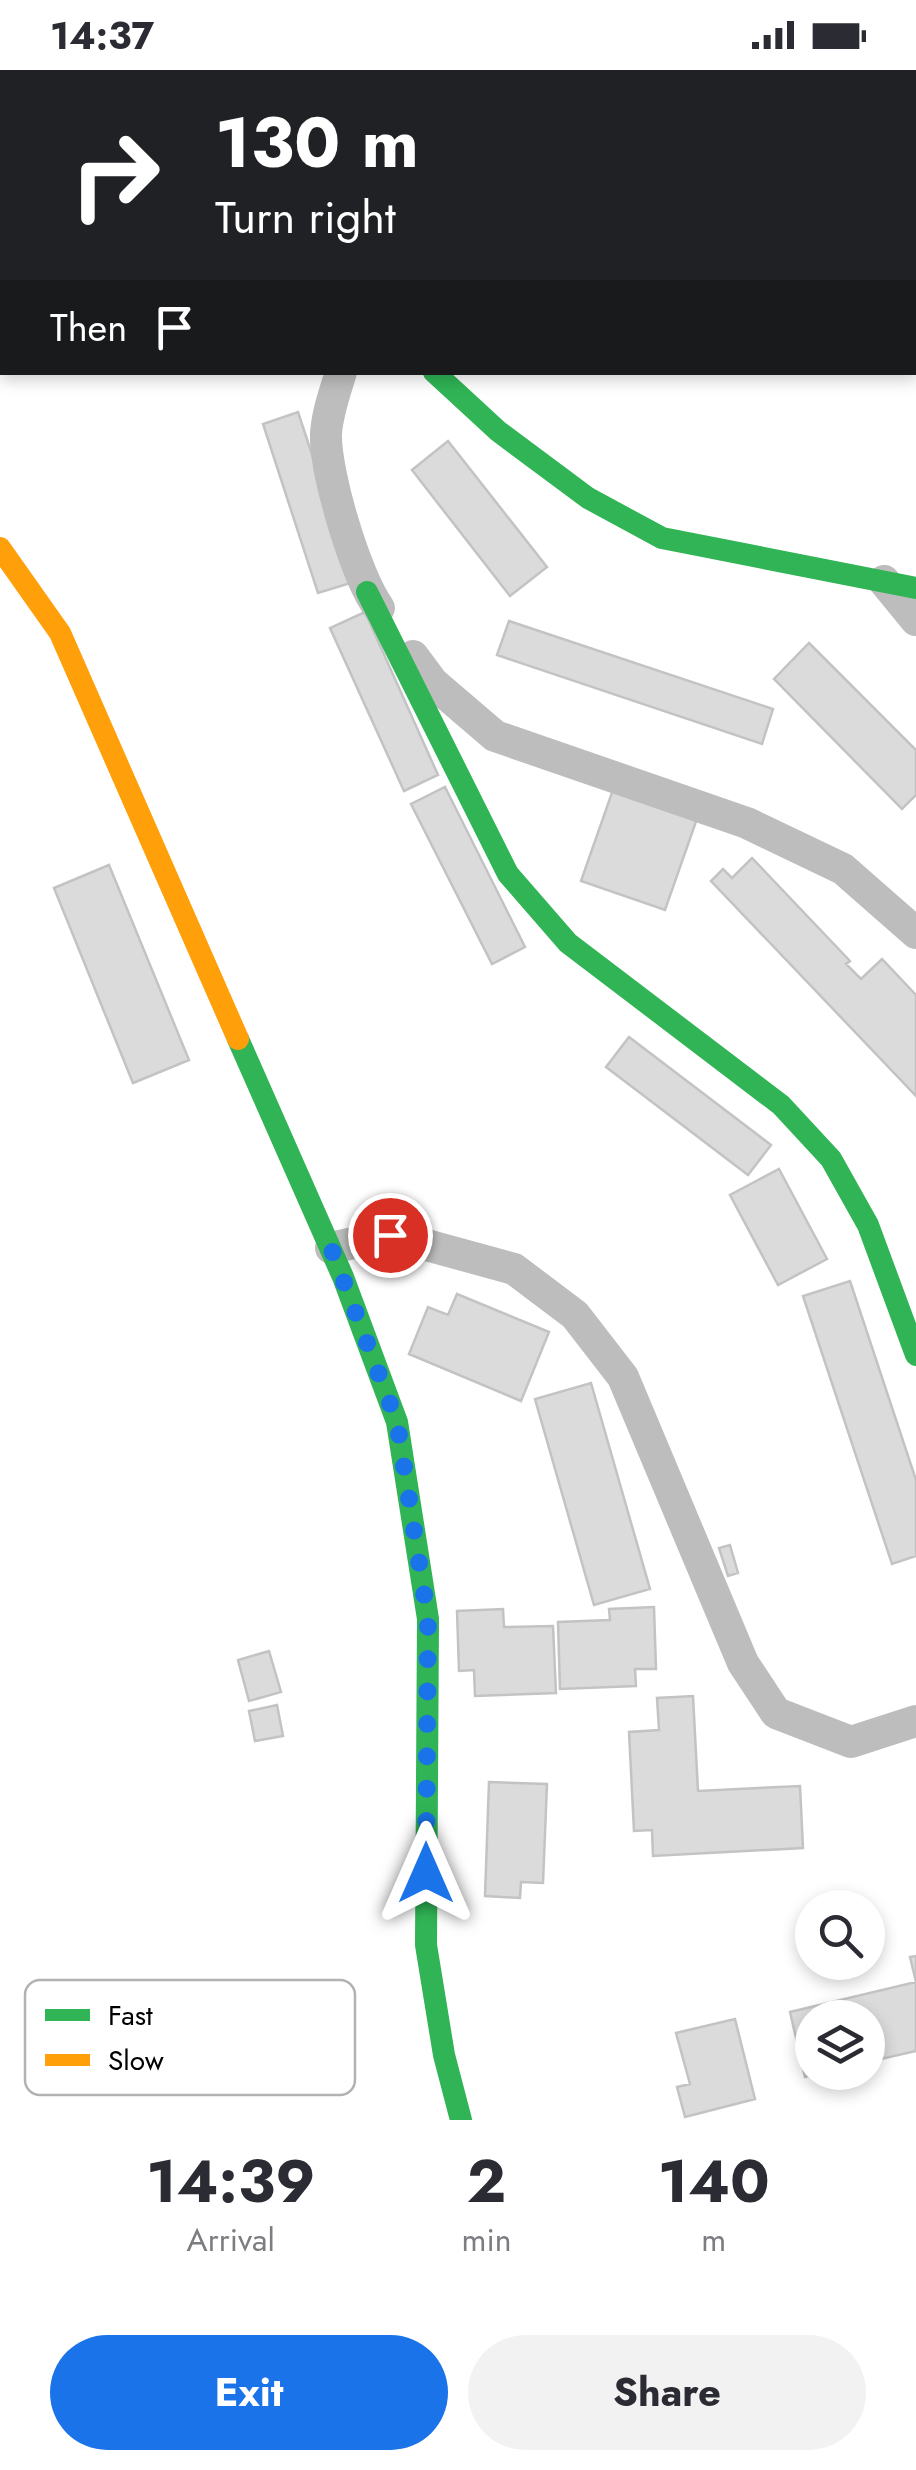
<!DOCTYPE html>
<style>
:root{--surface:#fff;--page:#f2f2f3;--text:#2b2b33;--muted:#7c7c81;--accent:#1a73e8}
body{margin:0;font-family:Jost,sans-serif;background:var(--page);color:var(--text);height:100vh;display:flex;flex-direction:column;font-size:38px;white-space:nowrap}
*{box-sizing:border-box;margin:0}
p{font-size:32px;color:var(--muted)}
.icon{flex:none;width:55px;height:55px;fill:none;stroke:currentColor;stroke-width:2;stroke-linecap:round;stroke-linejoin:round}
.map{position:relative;height:2050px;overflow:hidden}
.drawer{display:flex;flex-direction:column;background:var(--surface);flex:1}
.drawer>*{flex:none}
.hud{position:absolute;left:0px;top:0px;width:918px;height:305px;box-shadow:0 5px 15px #0003;background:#202124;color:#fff;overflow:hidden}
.tools{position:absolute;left:795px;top:1820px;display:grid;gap:20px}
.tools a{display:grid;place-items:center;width:90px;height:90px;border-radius:50%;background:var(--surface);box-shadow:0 5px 15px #0003;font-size:50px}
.pin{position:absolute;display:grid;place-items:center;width:85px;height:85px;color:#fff;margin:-42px;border:5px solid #fff;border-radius:50%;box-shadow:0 2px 10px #0007}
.me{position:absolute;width:110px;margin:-55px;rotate:0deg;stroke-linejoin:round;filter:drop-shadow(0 0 8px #0008)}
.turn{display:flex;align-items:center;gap:35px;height:210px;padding:0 50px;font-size:45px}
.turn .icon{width:130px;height:130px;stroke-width:2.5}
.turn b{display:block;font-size:70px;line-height:85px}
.then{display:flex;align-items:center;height:95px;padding:0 50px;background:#0003;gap:20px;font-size:38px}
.eta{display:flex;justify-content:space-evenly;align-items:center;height:170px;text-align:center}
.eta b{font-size:60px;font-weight:700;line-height:70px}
.action{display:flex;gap:20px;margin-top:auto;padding:20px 50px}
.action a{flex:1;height:115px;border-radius:60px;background:var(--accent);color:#fff;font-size:40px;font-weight:700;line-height:115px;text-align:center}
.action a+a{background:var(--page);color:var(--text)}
.status{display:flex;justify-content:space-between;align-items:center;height:70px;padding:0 50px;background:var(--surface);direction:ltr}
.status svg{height:28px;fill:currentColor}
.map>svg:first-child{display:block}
</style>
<div class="status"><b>14:37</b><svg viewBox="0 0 49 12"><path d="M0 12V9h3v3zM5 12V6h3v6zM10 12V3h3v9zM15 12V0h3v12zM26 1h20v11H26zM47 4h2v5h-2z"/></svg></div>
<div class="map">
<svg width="916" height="2050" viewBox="0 0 916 2050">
<rect width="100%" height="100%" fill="#fff"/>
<path fill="#dbdbdb" stroke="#c3c3c3" stroke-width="2.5" d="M298,342L354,512L318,523L263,354Z
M448,371L547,497L510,526L412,400Z
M365,542L438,705L404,721L330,558Z
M509,551L773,639L762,674L497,585Z
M809,573L916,680V725L902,739L774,609Z
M615,714L699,743L665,840L581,811Z
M445,717L525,877L492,894L411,734Z
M752,788L850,891L846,894L861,909L882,889L916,925V1026L711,811L723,799L732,808Z
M109,795L189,990L133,1013L54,818Z
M629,967L771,1075L748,1105L606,997Z
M779,1099L827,1189L778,1215L730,1125Z
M850,1211L916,1410V1486L892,1494L803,1226Z
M457,1224L549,1262L521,1331L409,1284L428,1237L448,1245Z
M591,1313L650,1519L594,1535L535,1329Z
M730,1475L738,1503L728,1506L719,1478Z
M654,1537L656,1599H635L636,1616L560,1619L558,1552L610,1550L609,1539Z
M503,1539L504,1557L553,1556L556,1623L475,1626L474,1600L459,1601L457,1541Z
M269,1581L281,1622L249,1631L238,1590Z
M693,1626L698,1721L800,1716L803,1778L653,1786L652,1760L634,1761L629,1662L659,1660L657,1628Z
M277,1635L283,1666L255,1671L249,1641Z
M489,1712L547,1714L543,1813L521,1812L520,1828L485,1826Z
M916,1886V1981L868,1992V1948H812V2002H823L805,2007L790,1942L916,1912L910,1887Z
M735,1949L755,2029L685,2047L677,2017L690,2014L676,1963Z"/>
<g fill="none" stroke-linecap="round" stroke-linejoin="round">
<path stroke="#bdbdbd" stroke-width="32" d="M341,302C335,322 327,344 326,364C325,403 356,507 379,538
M884,511L916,550
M413,586L433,613L495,666L747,753L843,799L916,863
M331,1178L390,1165L514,1199L575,1245L623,1307L743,1593L776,1643L851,1672L916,1651"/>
<path stroke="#30b455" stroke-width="22" d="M0,49L2,48
M434,302L498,361L588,428L662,468L916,518
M367,522L508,804L568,873L781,1035L831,1089L868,1155L916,1285
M238,969L343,1207L397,1352L428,1549L426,1875L444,1985L461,2050"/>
<path stroke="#ff9f0a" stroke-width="22" d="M0,478L60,563L238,969"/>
</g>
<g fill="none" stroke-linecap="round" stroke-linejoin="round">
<path stroke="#1a73e8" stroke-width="18" stroke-dasharray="0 32.4" d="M390,1165L331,1178L397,1352L428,1549L426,1803"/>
</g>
<rect x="25" y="1910" width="330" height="115" rx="15" fill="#fff" stroke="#b2b2b2" stroke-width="2.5"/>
<rect x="45" y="1939" width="45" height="12" fill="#30b455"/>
<rect x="45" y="1984" width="45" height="12" fill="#ff9f0a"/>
<g font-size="28" fill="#000">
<text x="108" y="1955">Fast</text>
<text x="108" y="2000">Slow</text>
</g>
</svg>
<div class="tools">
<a><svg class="icon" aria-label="search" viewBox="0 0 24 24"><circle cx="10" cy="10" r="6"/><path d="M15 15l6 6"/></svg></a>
<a><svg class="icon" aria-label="layers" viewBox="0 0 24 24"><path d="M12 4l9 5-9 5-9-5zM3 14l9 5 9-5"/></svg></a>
</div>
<div class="pin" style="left:390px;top:1165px;background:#d93025"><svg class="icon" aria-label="arrive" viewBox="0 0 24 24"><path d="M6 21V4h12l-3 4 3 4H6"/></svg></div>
<svg class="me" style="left:426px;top:1803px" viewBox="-20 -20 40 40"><path d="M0-17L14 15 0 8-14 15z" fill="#1a73e8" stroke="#fff" stroke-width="4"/></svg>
<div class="hud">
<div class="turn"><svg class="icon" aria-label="right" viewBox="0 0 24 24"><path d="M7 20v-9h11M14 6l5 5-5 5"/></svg><div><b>130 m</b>Turn right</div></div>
<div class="then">Then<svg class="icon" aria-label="arrive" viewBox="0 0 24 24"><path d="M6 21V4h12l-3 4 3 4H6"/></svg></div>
</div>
</div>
<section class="drawer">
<div class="eta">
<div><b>14:39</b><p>Arrival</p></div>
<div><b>2</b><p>min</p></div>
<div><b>140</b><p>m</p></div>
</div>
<div class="action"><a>Exit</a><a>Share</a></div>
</section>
